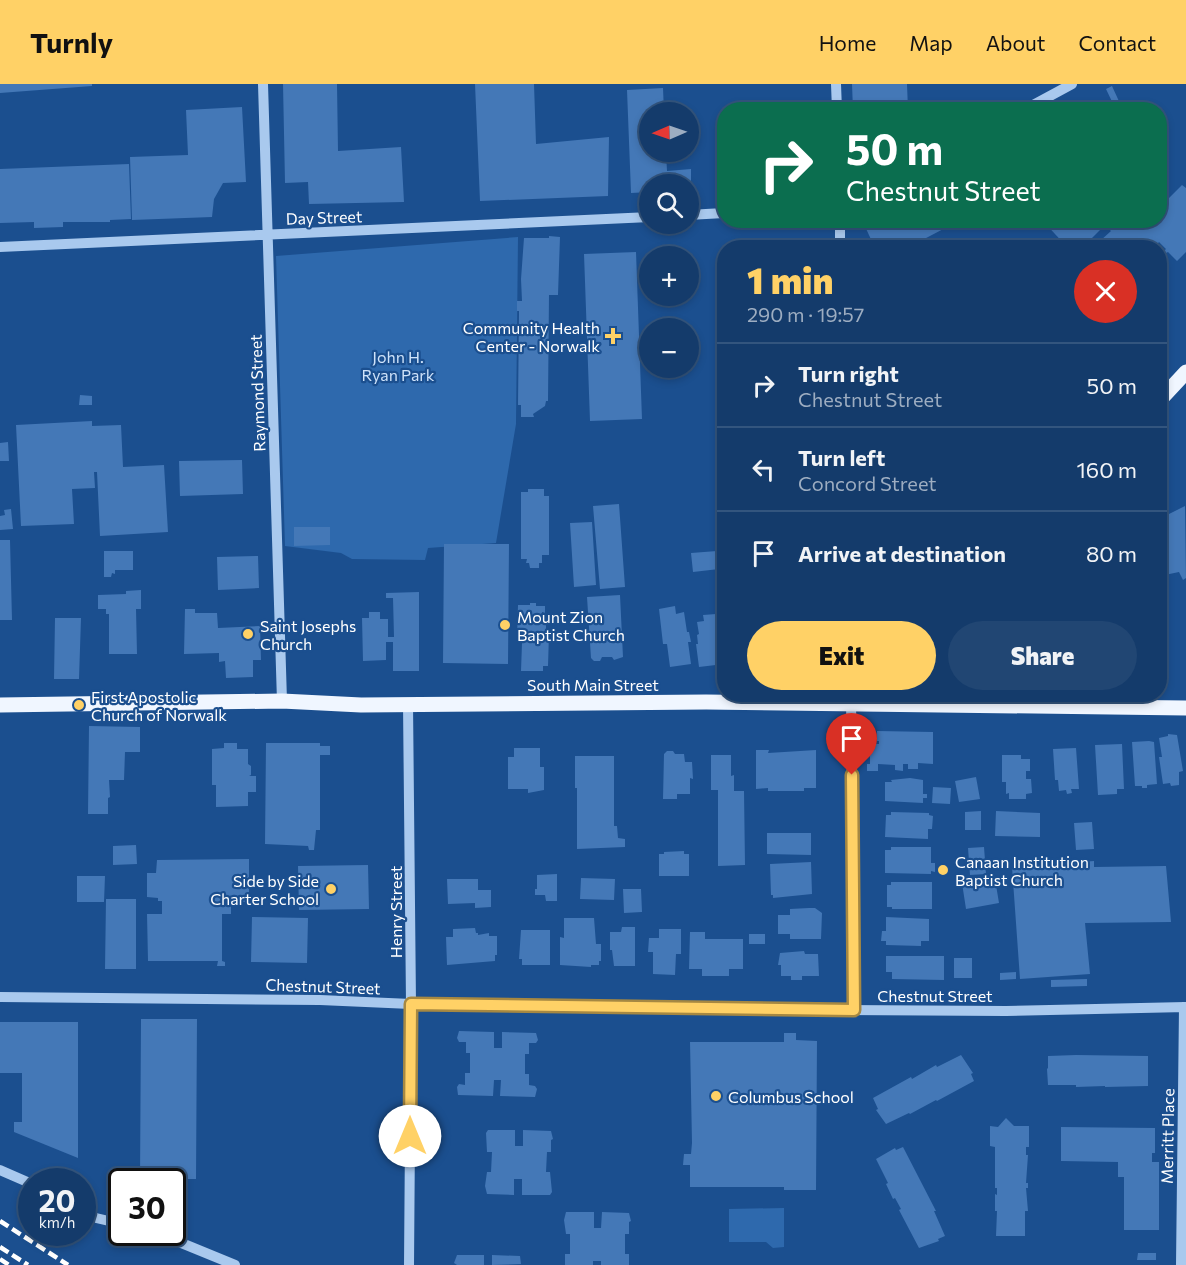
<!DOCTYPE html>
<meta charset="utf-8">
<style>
:root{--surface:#143b6b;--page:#214673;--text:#f1f3f6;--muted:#9dadc1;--line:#33557e;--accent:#ffd166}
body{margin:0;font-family:Commissioner,sans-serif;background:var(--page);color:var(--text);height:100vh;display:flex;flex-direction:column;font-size:22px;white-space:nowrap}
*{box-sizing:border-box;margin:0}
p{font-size:20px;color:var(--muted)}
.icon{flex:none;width:33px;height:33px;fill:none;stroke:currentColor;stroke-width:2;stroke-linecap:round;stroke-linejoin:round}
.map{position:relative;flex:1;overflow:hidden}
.drawer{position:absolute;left:717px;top:156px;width:450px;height:462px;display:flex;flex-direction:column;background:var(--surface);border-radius:24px;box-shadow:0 3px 9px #0003,0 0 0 2px var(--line)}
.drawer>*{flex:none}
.banner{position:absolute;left:717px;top:18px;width:450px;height:126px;border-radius:24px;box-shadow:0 3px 9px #0003,0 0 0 2px var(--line);background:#0b6e4f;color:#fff;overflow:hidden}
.needle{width:39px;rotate:268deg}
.buttons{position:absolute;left:639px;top:18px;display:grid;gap:12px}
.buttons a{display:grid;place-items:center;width:60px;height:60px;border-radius:50%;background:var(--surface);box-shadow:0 3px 9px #0003,0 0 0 2px var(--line);font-size:30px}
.speed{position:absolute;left:18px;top:1084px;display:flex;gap:12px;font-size:30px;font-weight:700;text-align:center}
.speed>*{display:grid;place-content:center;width:78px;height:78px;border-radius:50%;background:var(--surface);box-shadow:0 3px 9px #0003,0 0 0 2px var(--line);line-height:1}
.speed small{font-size:15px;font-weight:400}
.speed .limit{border:3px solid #111;border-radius:9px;background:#fff;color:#111}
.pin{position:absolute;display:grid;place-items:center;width:51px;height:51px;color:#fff;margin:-62px -26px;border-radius:50% 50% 50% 0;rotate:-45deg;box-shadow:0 0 6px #0007}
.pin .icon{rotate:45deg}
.me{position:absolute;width:66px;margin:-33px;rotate:0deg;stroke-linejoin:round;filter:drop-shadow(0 0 4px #0008)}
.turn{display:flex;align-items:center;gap:21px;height:126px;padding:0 30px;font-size:27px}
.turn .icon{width:78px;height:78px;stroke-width:2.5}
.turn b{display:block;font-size:42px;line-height:51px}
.round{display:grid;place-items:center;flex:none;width:63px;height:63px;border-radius:32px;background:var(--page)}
.overview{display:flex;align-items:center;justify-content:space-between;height:102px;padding:0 30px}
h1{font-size:36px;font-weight:800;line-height:45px;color:var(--accent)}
.primary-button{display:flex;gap:12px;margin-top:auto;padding:12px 30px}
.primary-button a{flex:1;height:69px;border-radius:36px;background:var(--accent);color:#111;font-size:24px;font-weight:800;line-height:69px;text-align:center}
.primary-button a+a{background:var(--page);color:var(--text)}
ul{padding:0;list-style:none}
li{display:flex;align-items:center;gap:18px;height:84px;padding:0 30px;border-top:2px solid var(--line)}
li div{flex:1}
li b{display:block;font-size:22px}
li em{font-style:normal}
header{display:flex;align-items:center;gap:36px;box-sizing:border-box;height:84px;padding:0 30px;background:var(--accent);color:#111}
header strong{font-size:28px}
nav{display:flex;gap:33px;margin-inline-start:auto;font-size:21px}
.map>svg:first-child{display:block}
</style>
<header>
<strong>Turnly</strong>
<nav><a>Home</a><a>Map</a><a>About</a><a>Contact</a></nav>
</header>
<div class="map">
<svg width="1186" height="1181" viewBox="0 0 1186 1181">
<rect width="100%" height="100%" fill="#1b4f8f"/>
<path fill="#2e69ad" d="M518,153L516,340L496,459L428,464L425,476L352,475L341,469L285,462L276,172Z
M784,1124V1163L773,1164L766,1158H729V1125Z"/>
<path fill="#4478b7" d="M0,0H92V2L0,9Z
M283,0H337L338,67L401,63L404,118L309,120L308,98L285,99Z
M475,0H534L536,60L609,53L608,112L480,117Z
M852,0H907L908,26H853Z
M1112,2L1123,26H1116L1106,5Z
M663,4L664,28H650V68H666L667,87L691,85V99L677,100L676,92H667L668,100H650V108L631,109L627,6Z
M242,23L246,98L223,99L214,115L212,133L132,136L130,73L188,71L186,26Z
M129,80L131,135L110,136V138H63V143L34,144V138L0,139V85Z
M1182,101L1186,104V168L1177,177L1168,168L1166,169L1164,167L1166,165L1159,158L1154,164H1133L1126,156L1123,160L1127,164H1107L1100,157L1111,147L1105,141L1082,164H1068L1042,136H1160V105L1169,114Z
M862,136H954L950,138L951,141L907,164H875Z
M549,152L560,153L558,211H549L548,317H546L545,322L533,330L534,333H521V321H518L519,230V227H517V217H522L521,195L524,154H549Z
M636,168L642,335L590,337L584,170Z
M80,311L92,312V321H79Z
M92,337V342L121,341L123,383L164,381L168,448L100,452L97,388H94L95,404L72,405L74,440L21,442L16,341Z
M8,358L9,377H0V359Z
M242,376L243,410L180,412L179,377Z
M528,405H544V412H549V471H542V479H539V484H530L529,479H526L527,475H521V408H528Z
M619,420L625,503L600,505L593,422Z
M1185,422L1186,494L1183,496L1179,488L1160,492V437L1167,431Z
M11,425L13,445L0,446V432L5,431L4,426Z
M592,438L596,501L574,503L570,439Z
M294,443H330V461L294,462Z
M0,456H10L12,536H0Z
M444,460H509L508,580L443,579Z
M104,467H133V486H115V490L112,489L111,493H104Z
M717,467L719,485L693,488L691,469Z
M258,472L259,504L218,506L217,473Z
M141,506V525H136L137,570H109V530H106V525H98V511L126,510V507Z
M419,508V587H393V558H386V576L363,577L362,534H369V528H380V535H388V553H394L393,514H386V509Z
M620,511L623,573L614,576L612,573H602L600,577H594L591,574L587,513Z
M530,519H536V522H545V529L542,528L541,540H546V550H549L548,582H543V587H521L522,559L517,556L518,521H530Z
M675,522L676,530L684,528L687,548H689L691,558H688L691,580L670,583L667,560H663L659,525Z
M185,525H195V529H217L218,544L260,542L261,576H253V593L226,594L225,577L219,578V569L184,570Z
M716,530V535L719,534L721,547H723L724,558H722L724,580L699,583L696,560H698L697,551L699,550L697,538L704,537L703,531Z
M55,534H81L79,595H54Z
M89,642L140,643V668H125L124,696H109L110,713L108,714V730H88Z
M877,647L933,648V680L918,679V685H908V680H903V687L895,686V681L878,680V687H867V680H870V660H879V657H877Z
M1168,650L1177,651L1183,687L1179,688V701L1171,702L1170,699L1163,700L1159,673H1162L1159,654L1168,652Z
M1149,657L1154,658L1157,700L1147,701V704H1142V702H1135L1132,658Z
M224,659H237V665H248V680L251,682V691L249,692H256V708H248V722L216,723V701H212V665L224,664Z
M266,659H320V662H330V671H320V746H316L314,766H309L308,762L265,760Z
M1122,660L1124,705H1117V710L1098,711L1095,661Z
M514,664H540V683H544V706L528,709V705H508V673H514Z
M1076,664L1079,705H1071L1072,709L1067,710L1066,706L1059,707L1058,696H1055L1053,665Z
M756,666H769L768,669L816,666V704H804V707H768V704L756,705Z
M667,667H673L675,670H684L685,678H692L693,695L690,694V710H677V715H663L664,670Z
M711,671H731V692L734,691V707H744L745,781L718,782V706H711Z
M1002,671H1021V675H1030V687H1026V695H1031L1032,709L1026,710V715H1009V709L1006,710V698H1002Z
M575,672H614V742H617L618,754L625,755V763L577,765V704H575Z
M976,693L980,715L959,718L955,697Z
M910,694L923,696V710H927V714H923V719L885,717V698H892L891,696Z
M933,703L951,704L950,720L932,719Z
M981,727V746H965V728Z
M996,727L1040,729V753L995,752Z
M891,728L929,729V731L933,732L932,745H928V755L885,753L886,731H891Z
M1092,738L1094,765L1076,766L1074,739Z
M767,749H811V771L767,770Z
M136,761L137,780L113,781V762Z
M891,763H931V779H935V788L931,787V790L885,789V766H891Z
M984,763L986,790L970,791L968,764Z
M684,767V770H689V792H659V770H664V768Z
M249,775V818H231V830H222V877L225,878V882H217L218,877H148L147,830H162V817H158V814L147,813V789H156L157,776Z
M1094,777V783L1166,782L1171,838L1085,839L1090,890L1020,895L1012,783Z
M811,778L812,810L773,814V811H771L770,780Z
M368,781L369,825L299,826L298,782Z
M557,790V817H546L545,811H535V805H537V791Z
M77,792H105L104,818H77Z
M581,794L615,795L614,816L580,815Z
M447,795H478V806H491V823L475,824V819L448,820Z
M995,795L999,819L966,825L962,799Z
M891,798H932V825H892V823H887V801H891Z
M623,805H641L642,828L624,829Z
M106,815H136V885H105Z
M809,824H815L822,829L821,855H790V850H778V831H790V825Z
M252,833L308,834L307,879L251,878Z
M886,833L929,835V857H921V862L886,861V857H881L882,847H886Z
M564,834H594L596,860H601V877H599V881H591V883L560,881V853L564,854Z
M622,843H635V882H614L612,866H610V848H621Z
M475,844L476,849H478V851L489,849V852H497V871H495V877L447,881L446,853H453V845Z
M659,845H681V870H676L675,891L653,890V868H648L649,854H659Z
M521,846H550V881H522V875H519Z
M690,848H705V855H743V885H729V892H702V885H689Z
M749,850H765V860H749Z
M804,867L805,870H818L819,892H802V896H791V892H781V881H778L780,869Z
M886,872H944V896L892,895V888H886Z
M954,874H972V894H954Z
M1016,888V895L1000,896V889Z
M1087,895V902L1051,903V896Z
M141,935H197L196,1095H140Z
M0,938H78V1074L14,1048V1038H22V989H0Z
M459,947L494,948V964H502V948L536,949L538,956L536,959H529V970H525V990H529V1001L535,1002L537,1005L535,1013L500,1012L501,996H494L493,1012L458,1011L457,1003L459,1000L465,1001V989H470V969H466V958H459L457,954Z
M784,949H796V956L817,957L816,1106H784V1103H690V1081H683L684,1070H691L692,1059L690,958H784Z
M961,971L973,989L971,990L974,997L937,1017L936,1016L910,1030L909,1029L886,1040L876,1026L878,1025L873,1014L911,993L912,995L936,981L937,983Z
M1076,971L1148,972V1002L1105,1003V1002L1076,1003V1001H1048L1047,985L1048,984V972Z
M1006,1034L1014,1042H1029V1063H1026V1071H1028L1026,1099H1028V1104H1026L1028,1127H1025V1152H996L997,1127H995V1110L997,1111V1104H995V1063L990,1062V1042L998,1043Z
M1061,1043L1155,1044V1069H1152V1078H1159V1146H1124V1093H1118V1078L1061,1077Z
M488,1046H515V1062H523V1046L551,1047L553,1055L551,1056V1068H547L546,1088H550L552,1108L550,1111H522V1095H514V1111L487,1110L485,1102L487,1088H491L492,1068H487L486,1049Z
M903,1063L936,1127H934L945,1152L938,1155L939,1157L919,1164L899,1126L901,1125L895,1114L893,1115L886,1100L888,1099L876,1075L895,1064L896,1066Z
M566,1128H594V1144H601L602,1128L629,1129L631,1137L629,1138V1150H625V1170H629V1181H601V1177H593V1181H565V1170H570V1150H566L564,1136Z
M1138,1169H1156V1176H1137Z
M457,1171H484V1181H457L454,1179Z
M492,1171L520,1172L521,1180L492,1181Z"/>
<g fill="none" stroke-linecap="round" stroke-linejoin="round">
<path stroke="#a9c9ee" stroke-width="10" d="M263,0L282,617
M836,0L837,26
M1024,26L1072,0
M688,131L724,129
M840,136V164
M0,163L650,133
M851,610L854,926
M408,619L411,920L409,1181
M0,913L320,916L411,920L843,926L1006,927L1186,923
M0,1086L32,1100
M82,1126L96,1134L122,1140
M157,1149L235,1181
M1181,1181L1184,923"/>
<path stroke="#f0f6ff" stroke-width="15" d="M1160,316L1186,288
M0,621L282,617L361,621L706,618L1186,624"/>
<path stroke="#fff" stroke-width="4.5" stroke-dasharray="10 4.5" stroke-linecap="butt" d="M0,1137L68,1181
M0,1163L28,1181
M0,1175L9,1181"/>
</g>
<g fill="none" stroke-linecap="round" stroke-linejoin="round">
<defs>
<path id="route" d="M410,1052L411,920L854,926L852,691"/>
</defs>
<use href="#route" stroke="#a68842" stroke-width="15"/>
<use href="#route" stroke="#ffd166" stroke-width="10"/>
</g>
<g fill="#ffd166" stroke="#1b4f8f" stroke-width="2">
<path d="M610 243h6v6h6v6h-6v6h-6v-6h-6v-6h6z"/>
<circle cx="505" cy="541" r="6"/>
<circle cx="248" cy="550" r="6"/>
<circle cx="79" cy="621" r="6"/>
<circle cx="943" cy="786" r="6"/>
<circle cx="331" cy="805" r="6"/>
<circle cx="716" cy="1012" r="6"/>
</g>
<g text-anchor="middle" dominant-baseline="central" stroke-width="4.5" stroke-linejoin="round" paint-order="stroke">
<g font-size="16" fill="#fff" stroke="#1b4f8f">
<text transform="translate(324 133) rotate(-2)">Day Street</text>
<text transform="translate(257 309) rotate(-92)">Raymond Street</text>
<text x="593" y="600">South Main Street</text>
<text transform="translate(395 828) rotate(-90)">Henry Street</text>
<text transform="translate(323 902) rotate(2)">Chestnut Street</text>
<text x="935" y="911">Chestnut Street</text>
<text transform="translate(1167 1052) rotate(-89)">Merritt Place</text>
</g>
<g font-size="16" fill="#fff" stroke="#1b4f8f" text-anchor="start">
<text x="600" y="243" text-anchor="end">Community Health<tspan x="600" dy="18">Center - Norwalk</tspan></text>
<text x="517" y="532">Mount Zion<tspan x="517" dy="18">Baptist Church</tspan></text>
<text x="260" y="541">Saint Josephs<tspan x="260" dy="18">Church</tspan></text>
<text x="91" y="612">First Apostolic<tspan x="91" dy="18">Church of Norwalk</tspan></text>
<text x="955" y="777">Canaan Institution<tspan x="955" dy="18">Baptist Church</tspan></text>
<text x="319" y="796" text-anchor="end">Side by Side<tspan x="319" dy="18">Charter School</tspan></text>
<text x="728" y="1012">Columbus School</text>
</g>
<g font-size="16" fill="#cfe3fa" stroke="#1b4f8f">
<text x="398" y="272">John H.<tspan x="398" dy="18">Ryan Park</tspan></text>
</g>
</g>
</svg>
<div class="buttons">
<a><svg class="needle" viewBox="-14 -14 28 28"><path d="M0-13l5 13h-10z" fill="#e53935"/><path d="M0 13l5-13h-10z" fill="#9dadc1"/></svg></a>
<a><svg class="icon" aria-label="search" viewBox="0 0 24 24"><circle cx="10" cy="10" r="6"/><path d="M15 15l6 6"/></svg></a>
<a>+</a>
<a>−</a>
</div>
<div class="speed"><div>20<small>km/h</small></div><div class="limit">30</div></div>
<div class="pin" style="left:852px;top:691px;background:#d93025"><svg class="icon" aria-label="arrive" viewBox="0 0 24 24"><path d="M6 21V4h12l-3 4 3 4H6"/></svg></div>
<svg class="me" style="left:410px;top:1052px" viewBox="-20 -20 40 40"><circle r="19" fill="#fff"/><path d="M0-13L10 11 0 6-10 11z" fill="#ffd166"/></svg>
<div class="banner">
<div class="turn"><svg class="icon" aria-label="right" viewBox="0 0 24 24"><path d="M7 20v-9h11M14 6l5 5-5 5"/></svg><div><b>50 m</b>Chestnut Street</div></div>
</div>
<section class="drawer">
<div class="overview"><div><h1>1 min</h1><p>290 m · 19:57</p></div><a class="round" style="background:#d93025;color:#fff"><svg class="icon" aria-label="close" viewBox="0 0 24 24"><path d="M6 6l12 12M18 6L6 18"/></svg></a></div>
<ul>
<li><svg class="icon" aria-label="right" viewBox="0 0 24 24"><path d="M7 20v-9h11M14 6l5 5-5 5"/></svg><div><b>Turn right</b><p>Chestnut Street</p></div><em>50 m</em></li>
<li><svg class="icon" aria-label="left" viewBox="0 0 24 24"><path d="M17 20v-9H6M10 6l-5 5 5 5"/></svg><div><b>Turn left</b><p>Concord Street</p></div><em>160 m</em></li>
<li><svg class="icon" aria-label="arrive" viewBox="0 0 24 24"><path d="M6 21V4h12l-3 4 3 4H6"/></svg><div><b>Arrive at destination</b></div><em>80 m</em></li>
</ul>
<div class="primary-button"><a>Exit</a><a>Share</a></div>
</section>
</div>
